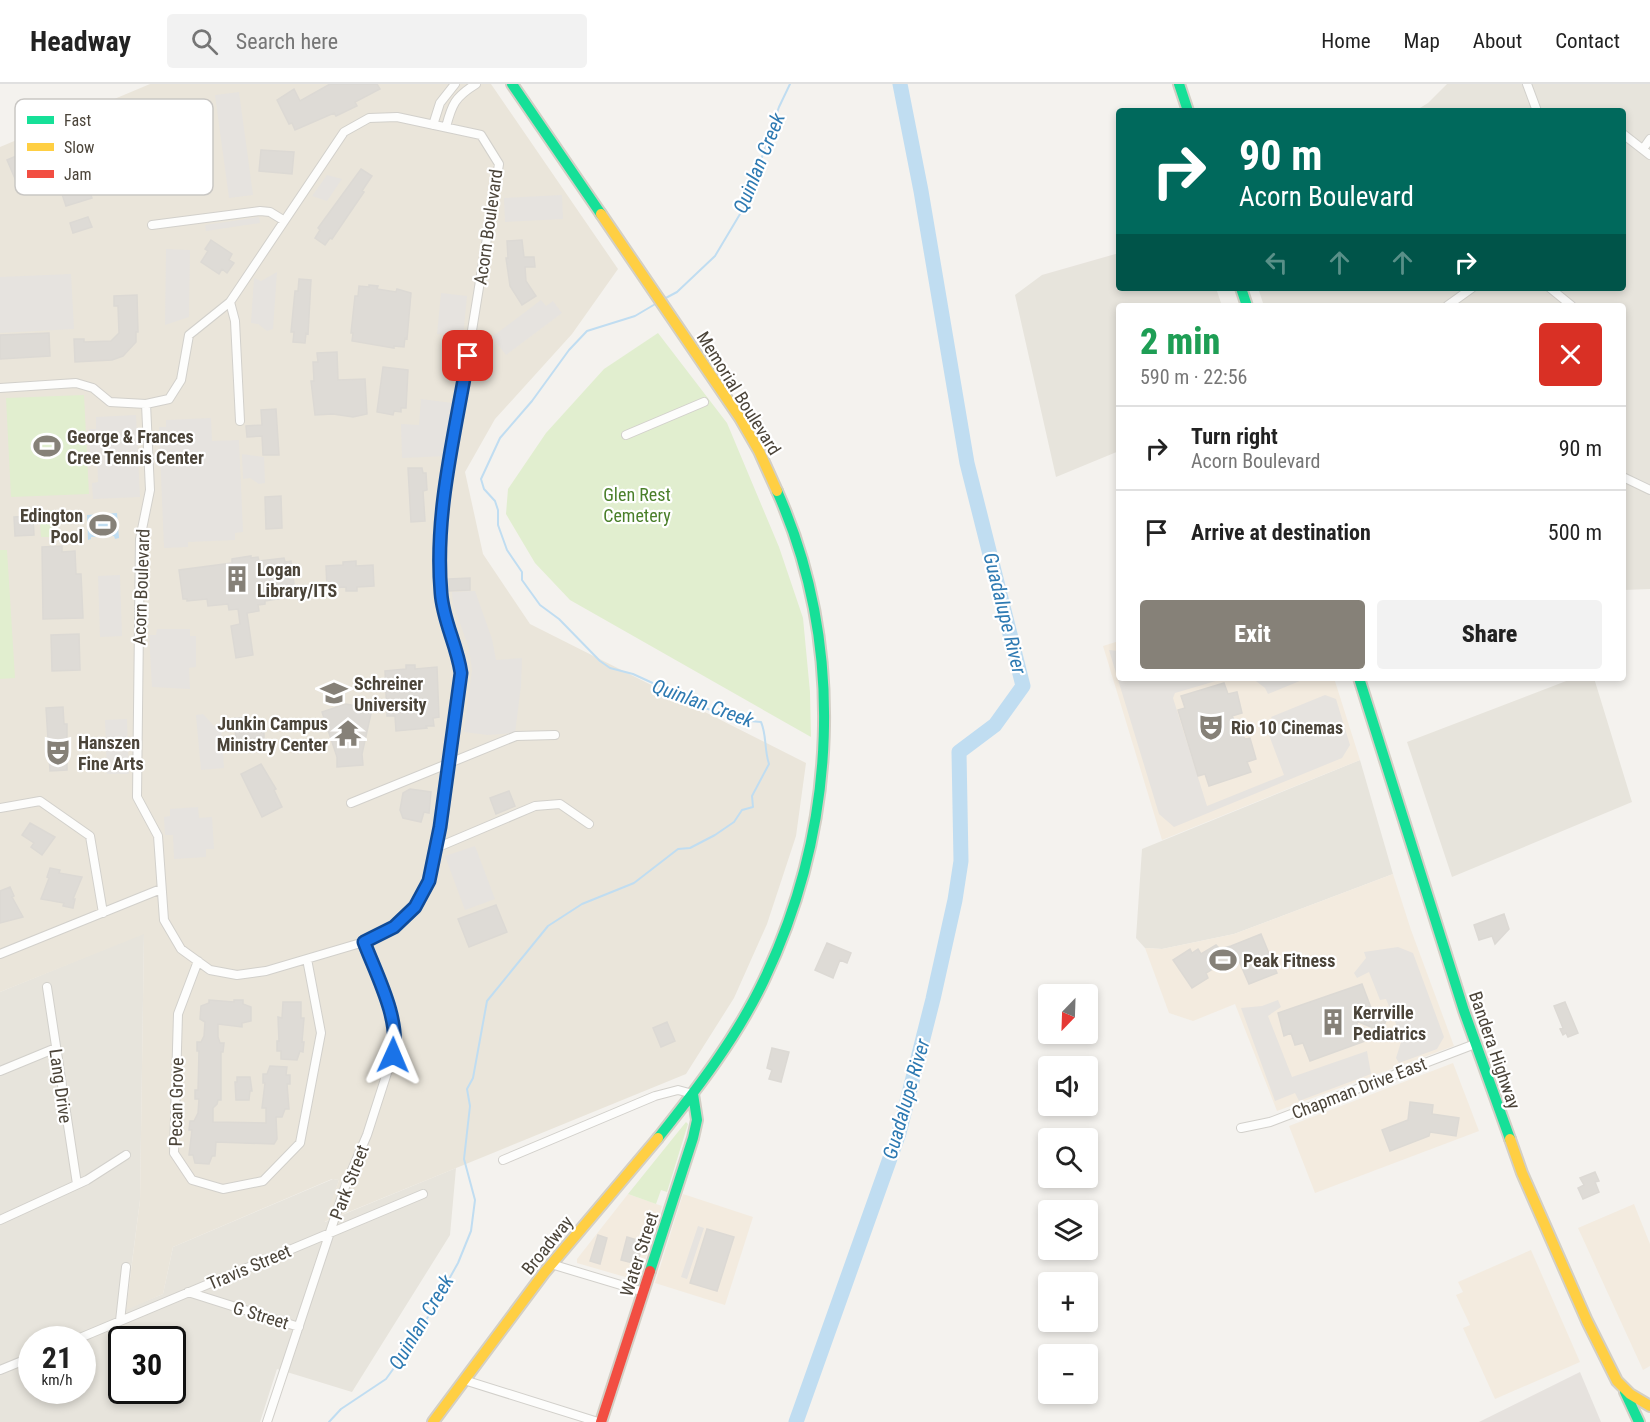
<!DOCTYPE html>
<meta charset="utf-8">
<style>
:root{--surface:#fff;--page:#f2f2f2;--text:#222;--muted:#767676;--line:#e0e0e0;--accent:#868178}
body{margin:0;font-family:"Roboto Condensed",sans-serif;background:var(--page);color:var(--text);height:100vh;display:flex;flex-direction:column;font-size:22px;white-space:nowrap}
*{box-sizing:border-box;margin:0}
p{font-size:20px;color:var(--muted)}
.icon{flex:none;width:33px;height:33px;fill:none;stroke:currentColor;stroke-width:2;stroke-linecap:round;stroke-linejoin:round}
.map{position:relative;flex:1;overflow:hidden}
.sheet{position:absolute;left:1116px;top:219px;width:510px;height:378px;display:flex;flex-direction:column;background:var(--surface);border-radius:6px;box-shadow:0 3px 9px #0003}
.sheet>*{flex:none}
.guide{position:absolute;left:1116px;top:24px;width:510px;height:183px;border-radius:6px;box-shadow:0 3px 9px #0003;background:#00695c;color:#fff;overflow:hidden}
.needle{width:39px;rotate:203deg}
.controls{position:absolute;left:1038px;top:900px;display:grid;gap:12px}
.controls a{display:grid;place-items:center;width:60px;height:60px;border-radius:6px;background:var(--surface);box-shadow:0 3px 9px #0003;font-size:30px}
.speed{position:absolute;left:18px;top:1242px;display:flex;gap:12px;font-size:30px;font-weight:700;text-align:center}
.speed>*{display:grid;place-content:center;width:78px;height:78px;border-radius:50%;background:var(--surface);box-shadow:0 3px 9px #0003;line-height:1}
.speed small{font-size:15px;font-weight:400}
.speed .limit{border:3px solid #111;border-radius:9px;background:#fff;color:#111}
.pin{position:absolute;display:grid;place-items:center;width:51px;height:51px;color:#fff;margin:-26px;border-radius:12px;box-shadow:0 3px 9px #0006}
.me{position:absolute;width:66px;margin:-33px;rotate:1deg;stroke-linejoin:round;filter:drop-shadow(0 0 4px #0008)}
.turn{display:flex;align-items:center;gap:21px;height:126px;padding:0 24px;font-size:27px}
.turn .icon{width:78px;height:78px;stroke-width:2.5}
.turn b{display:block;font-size:42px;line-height:51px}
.lanes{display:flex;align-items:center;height:57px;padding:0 24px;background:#0003;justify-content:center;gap:30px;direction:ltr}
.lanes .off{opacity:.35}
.round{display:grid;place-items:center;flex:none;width:63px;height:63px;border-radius:6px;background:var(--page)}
.head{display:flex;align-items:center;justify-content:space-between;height:102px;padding:0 24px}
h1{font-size:36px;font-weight:800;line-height:45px;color:#1e9e55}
.action{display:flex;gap:12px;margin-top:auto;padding:12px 24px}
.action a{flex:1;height:69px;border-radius:6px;background:var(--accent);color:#fff;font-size:24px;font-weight:800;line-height:69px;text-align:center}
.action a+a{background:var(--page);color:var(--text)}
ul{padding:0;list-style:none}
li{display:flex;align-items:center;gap:18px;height:84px;padding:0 24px;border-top:2px solid var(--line)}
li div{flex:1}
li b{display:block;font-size:22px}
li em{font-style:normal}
header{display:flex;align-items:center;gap:36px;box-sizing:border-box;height:84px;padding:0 30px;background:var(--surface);border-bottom:2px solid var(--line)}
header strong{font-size:28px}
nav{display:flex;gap:33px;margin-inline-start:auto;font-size:21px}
.search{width:420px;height:54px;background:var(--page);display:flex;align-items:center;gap:15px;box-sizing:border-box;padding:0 21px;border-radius:6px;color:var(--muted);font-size:22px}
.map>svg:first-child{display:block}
</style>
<header>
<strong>Headway</strong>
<div class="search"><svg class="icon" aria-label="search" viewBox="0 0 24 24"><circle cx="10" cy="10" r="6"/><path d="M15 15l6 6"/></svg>Search here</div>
<nav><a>Home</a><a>Map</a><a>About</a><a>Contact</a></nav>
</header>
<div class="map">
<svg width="1650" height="1338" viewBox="0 0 1650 1338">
<rect width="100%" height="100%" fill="#f4f2ee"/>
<path fill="#e7e4dc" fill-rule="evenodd" d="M1447,0H1650V505L1623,506V222H1264L1258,204H1623V27H1415L1428,19Z
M1119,169V204H1216L1222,222H1119V367L1056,393L1015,211L1042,191Z
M1574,594H1594L1632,718L1452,793L1407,658Z
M1360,676L1393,790L1234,850L1162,865L1145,864L1136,854L1142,765Z
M144,849L140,1116L126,1225L163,1210L173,1163L333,1095L339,1096L325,1138L456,1084L450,1151L352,1308L277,1285L260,1338H0V908ZM32,1256H82V1306H32ZM122,1256H172V1306H122Z"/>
<path fill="#f3ebdf" d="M1119,557V594H1334L1360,676L1162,756L1103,562Z
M1393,790L1411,846L1454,962L1277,1027L1235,920L1193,937L1169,929L1145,864L1162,865L1234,850Z
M1453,979L1479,1047L1315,1109L1289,1042Z
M628,1110L662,1122L639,1197L577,1179V1175Z
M683,1110L753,1133L725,1221L655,1199Z
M1634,1120L1650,1160V1282L1643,1286L1578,1144Z
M1531,1166L1580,1278L1495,1315L1463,1244L1470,1241L1456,1211L1463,1208L1458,1198Z"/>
<path fill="#e6e2de" d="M1580,1288L1601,1338H1479Z"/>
<path fill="#eae5da" d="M150,0H491L618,185L572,250L495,335L465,388L483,470L530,540L806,679L796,752L767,840L734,914L686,990L324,1138L339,1096L332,1095L173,1163L163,1210L126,1226L140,1116L144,850L0,908V63Z"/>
<path fill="#e1eecf" d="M658,249L727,339L779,463L803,534L810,608L811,653L570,516L535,479L506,430L508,405L546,349L604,285Z
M84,311L89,410L11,413L6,314Z
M39,426H54L55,453H41Z
M0,466H7L15,594L0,595Z
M686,1038L688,1040L667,1108L661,1106L656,1120L628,1110Z"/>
<path fill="#e6e3df" d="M239,8L253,111L229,114L215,11Z
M327,91L342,95L327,117L312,112Z
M562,111L563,135L505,138L504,114Z
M259,133L260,139L206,147L205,141Z
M166,165L190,166L189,233L165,241Z
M277,188L273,245L267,247L258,240L251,239L254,194L261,197Z
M71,190L74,245L0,249V193Z
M441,209L467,212L463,253L437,250Z
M541,216L546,222L553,217L562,229L506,271L492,253Z
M421,315L453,319L447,372L402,374L401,340L419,341Z
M136,331L140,413L93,415L92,399L98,398L97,373H90L89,345H96V333Z
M211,334L212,357L239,356L243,448L235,449V456L188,458V463L164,464L159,343H166V336Z
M242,370L264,373L265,399L259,400L250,394L243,395Z
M120,491L122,552L100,553L98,492Z
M475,507L492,555L496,576L522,574L521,602L515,649L488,651L464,648L472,586L469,565L453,519L452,508Z
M157,545H190V552H196V583L189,584L190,605L152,603L149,551H156Z
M1109,566L1119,567V594H1226L1175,609L1173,614L1207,722L1284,691L1269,651L1274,639L1271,633L1325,611L1336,615L1350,661L1342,674L1174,743L1159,730Z
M1252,594H1307L1268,610L1265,604Z
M203,630L214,642H221L224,684L201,686L196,631Z
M127,635L129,690H107L105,636Z
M198,723L199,734L212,733L214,765H206V773L174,775L173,751H165L164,733L170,732V725Z
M475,762L495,815L465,826L445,772Z
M1398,863L1413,869L1444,953L1437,965L1399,979L1396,974L1402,955L1386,915L1380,916L1369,888L1357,894L1354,889L1366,874L1364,868Z
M1278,916L1281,923L1268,932L1292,993L1367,967L1371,990L1299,1017L1295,1009L1275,1017L1241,924L1262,922Z
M698,1142L704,1144L687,1195L681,1193Z"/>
<path fill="#c0ddf1" d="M117,429L119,454L115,455L114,452L91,453V455L88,456L87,431Z"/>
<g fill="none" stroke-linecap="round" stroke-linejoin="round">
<path stroke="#c0ddf1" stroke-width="2" d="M662,216L677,208L715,172L746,120L779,23L790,0
M329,1338L341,1325L386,1295L419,1249L458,1179L471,1147L475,1116L464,1075L470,1022L467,1005L473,994L487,917L548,842L582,820L634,799L678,765L690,764L715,751L734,738L742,726L753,723L752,712L769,680C764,665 767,652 761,638L738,636L689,618L657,601L633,590L610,584L600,577L559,535L540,521L522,496V488L507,466L498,441V426L495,417L484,405L481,395L500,354L532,317L569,266L587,247L635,232L657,219"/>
<path stroke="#c0ddf1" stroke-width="15" d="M796,1338L899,1049L933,915L955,816L961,777L959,668L995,641L1023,602L967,379L921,107L900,0"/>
</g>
<path fill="#dedbd6" stroke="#dcd9d4" stroke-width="1.5" d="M330,0H377L380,5L355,18L357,22L336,32L334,29L295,46L292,39L289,40L277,16L294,5L300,17Z
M42,61L54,89L19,104L7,76Z
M261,66L294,68L292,90L259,87Z
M361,85L372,92L362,107L364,108L332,155L330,154L325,161L315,154L320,146L318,144Z
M85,93L92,114L66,122L59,101Z
M88,133L92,143L73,149L70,139Z
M211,156L232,170L229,176L234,179L227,189L222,185L219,190L201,178L208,167L205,165Z
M522,156L524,173H534L535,183H525L526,197L536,212L522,221L510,202L506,174H508L507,157Z
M299,195L311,196L308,250L306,249L305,259L293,258L294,248H291L295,207H298Z
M369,201L378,202L377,205L396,208L397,205L411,209L407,255L405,254L404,263L394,262V264L352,257L353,249H351L355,212H358L359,202L369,203Z
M137,211L138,248H136V258L123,272L112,276L75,278L74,255H84V258L111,257L119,249L118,222H114V212Z
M49,249L50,272L0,275V251Z
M337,268L338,296L365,295L367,330L353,333L333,330L315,331L311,297H314L313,278H318L317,269Z
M383,283L408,286L406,324H401V328L394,327L393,331L377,328Z
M276,325L279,371H263L262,352L247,353L246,342L262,341L261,326Z
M408,384H422L423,389H426L427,406L423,407L425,437L411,438Z
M281,412L282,444L266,445L265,413Z
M33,432L34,451L15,452L14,433Z
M62,462V468L75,467L76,490H81L83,534L43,535L42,463Z
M251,472V474L258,473L259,477L284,474L285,478L291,477L295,508L289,509L290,513L265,517V520L258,521L259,527L247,529L253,571L236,574L231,542L240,540L238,525L229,526L228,520L208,522L207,515L187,517V515H183L179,486L232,479V475Z
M356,477V482L373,481L374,502L357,503V507H346V503L327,504L326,482L343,481V478Z
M470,494V506L449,507V495Z
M79,550L80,586L52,587L51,551Z
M406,581H415V585L437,583L439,633L433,634L434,642H426L427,644L396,647L395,632H387L385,587L406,585Z
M1224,599L1228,610L1237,608L1242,629L1232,632L1245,655L1250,654L1256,675L1247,678L1251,688L1209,702L1205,690L1198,692L1178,626L1185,624L1181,612Z
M346,620L372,625L362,670L363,681L337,683V673L322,628Z
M63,623L64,640H67V686L50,687L46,624Z
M235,634H247L248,639H264V654L243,655V662H236Z
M261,680L276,705L274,706L282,723L262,733L241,690Z
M410,705L431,708L429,729L424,728L421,738L403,734L400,726L403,709Z
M509,707L515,722L496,730L490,714Z
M30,739L55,753L42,771L31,763L34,759L22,751Z
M50,784L60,786L59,789L82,793L73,815H75L73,824L63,822L64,819L41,815L49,794L47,793Z
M10,803L14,812L12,813L23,833L0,839V807Z
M496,821L507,848L469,863L458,835Z
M1504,830L1509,845L1495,860L1492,852L1479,856L1474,841Z
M1261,850L1277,889L1249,900L1239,877L1226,882L1224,878L1206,889L1208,894L1192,904L1173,876L1190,865L1192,869L1198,865L1201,870L1216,861L1220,865L1231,862Z
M827,859L851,869L847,879L840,876L833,894L815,886Z
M1362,900L1373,929L1387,935L1381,947L1356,937L1365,957L1310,977L1303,959L1295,961L1291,949L1284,952L1278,929Z
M209,916L234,918V916H243V920L251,923V937L242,939V943L218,940V953L220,959H224L223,968H221V1016H218L217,1020L213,1024V1038L266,1039V1024H262L265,999H263V990H267L270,982L287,983L286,991H290V1000H287L289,1025H285L282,1033H276L277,1055L274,1060L216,1058L215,1072H212L209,1080L195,1079L193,1071H189L192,1046H189L190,1037H194L198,1029L199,1015H195V1006H198L199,967H197V958H201L204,952L205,938L200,935L201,922L209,919Z
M283,918H301V934H304L302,958H304L303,968L300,967L297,976L281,975V967H277V957H279L278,933L282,934Z
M1565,918L1578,949L1568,953L1566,949L1563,951L1560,945L1563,944L1554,922Z
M667,938L675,957L661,963L653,944Z
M772,964L789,968L781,998L769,995L772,986L767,984Z
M237,993H250L252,1007H250L249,1016H236L235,998H237Z
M1410,1018L1433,1021L1432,1030L1459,1034L1456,1052L1430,1048L1429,1052L1390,1067L1382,1046L1408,1036Z
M1595,1088L1599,1097L1595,1098L1599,1108L1583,1115L1578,1104L1584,1101L1580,1094Z
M707,1145L734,1153L717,1207L690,1199Z
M598,1151L607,1154L600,1180L590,1177Z
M627,1153L644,1158L637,1180L621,1176Z"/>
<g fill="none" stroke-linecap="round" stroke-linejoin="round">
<defs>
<path id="street" d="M1527,0L1537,27
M397,33L481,51L499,80L438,456L441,511L447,539L458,566L461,589L436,764L429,797L415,823L394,843L364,858L266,887L237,891L210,886L181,865L164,836L158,752L137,713L140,455L150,406L146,320L169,315L181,296L189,251L230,218L344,48L369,34Z
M433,41L440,19L455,0
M446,43C452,20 455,13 476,0
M1623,50L1650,71
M1643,65L1650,55
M152,141L260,127L270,128L283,136
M1550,204L1572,222
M230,218L235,237L240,337
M1447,222L1472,204
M0,304L76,299L93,304L110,318L146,320
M626,351L704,318
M1623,393L1650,406
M351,719L516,652L555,651
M0,724L40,717L90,752L103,829
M436,764L535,722L560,720L589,740
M0,870L161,805
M198,877L178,930L174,1069L192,1096L223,1105L263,1097L300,1059L321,949L307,875
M47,903L77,1100
M0,987L56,964
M1241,1044L1270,1038L1475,960
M503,1076L655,1012L678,1006L693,1010
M0,1136L87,1096L126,1071
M551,1180L644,1208
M188,1208L299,1243
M120,1237L126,1183
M75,1256L423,1110
M0,1286L32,1273
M464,1296L598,1338
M267,1338L346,1100L367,1051L395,964L392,935L364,858"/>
<path id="fast" d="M512,0L601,130
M1179,0L1188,27
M1241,204L1247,222
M1359,594L1464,927L1510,1055
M658,1054C697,1005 737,953 764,896C837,743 846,562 777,407
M650,1187L693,1054L697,1036L693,1010
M1625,1308L1639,1338"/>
<path id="slow" d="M601,130L740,334L759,367L777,407
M1510,1055L1522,1089L1587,1237L1617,1297L1630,1310L1650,1322
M433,1338L544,1189L658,1054"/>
<path id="jam" d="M601,1338L650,1187"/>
</defs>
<use href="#street" stroke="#d2d0cb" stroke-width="10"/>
<use href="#fast" stroke="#d3cfc5" stroke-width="14"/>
<use href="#slow" stroke="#d3cfc5" stroke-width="14"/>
<use href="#jam" stroke="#d3cfc5" stroke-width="14"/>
<use href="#street" stroke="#fdfdfc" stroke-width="8"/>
<use href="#fast" stroke="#16e098" stroke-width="10"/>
<use href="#slow" stroke="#ffcf43" stroke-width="10"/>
<use href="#jam" stroke="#f24e42" stroke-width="10"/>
</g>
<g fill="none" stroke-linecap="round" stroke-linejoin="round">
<defs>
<path id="route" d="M393,971C401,936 376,890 364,858L394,843L415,823L429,797L440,743L461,589C457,561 443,537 441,509C434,430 455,350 468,272"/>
</defs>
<use href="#route" stroke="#114b97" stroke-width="15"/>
<use href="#route" stroke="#1a73e8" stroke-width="10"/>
</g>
<defs>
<symbol id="stadium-bare" viewBox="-9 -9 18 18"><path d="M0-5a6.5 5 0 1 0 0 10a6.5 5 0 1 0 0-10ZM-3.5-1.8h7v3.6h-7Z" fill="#868178" stroke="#fff" stroke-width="2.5" paint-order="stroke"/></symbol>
<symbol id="building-bare" viewBox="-9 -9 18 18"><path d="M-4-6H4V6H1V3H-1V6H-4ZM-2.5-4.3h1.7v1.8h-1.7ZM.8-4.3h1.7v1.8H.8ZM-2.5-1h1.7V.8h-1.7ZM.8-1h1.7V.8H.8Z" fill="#868178" stroke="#fff" stroke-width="2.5" paint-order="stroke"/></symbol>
<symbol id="university-bare" viewBox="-9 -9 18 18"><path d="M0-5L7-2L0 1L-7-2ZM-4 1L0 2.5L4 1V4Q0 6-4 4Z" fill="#868178" stroke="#fff" stroke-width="2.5" paint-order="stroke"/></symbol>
<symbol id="theatre-bare" viewBox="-9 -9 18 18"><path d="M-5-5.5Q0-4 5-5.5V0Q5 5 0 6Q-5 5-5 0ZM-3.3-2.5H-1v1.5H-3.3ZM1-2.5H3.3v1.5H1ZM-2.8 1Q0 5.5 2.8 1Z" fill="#868178" stroke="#fff" stroke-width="2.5" paint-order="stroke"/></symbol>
<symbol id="temple-bare" viewBox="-9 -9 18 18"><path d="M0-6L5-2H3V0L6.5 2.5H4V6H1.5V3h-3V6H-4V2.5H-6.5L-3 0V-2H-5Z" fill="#868178" stroke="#fff" stroke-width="2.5" paint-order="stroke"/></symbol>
</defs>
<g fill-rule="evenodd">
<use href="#stadium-bare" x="28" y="343" width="38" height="38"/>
<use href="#stadium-bare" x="84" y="422" width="38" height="38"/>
<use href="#building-bare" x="218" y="476" width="38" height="38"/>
<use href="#university-bare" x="315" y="590" width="38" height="38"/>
<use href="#theatre-bare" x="1192" y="624" width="38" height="38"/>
<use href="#temple-bare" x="329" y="630" width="38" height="38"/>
<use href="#theatre-bare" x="39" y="649" width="38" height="38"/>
<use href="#stadium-bare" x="1204" y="857" width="38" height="38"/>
<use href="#building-bare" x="1314" y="919" width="38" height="38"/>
</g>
<g text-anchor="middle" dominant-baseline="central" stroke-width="4.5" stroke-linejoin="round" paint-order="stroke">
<g font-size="18" fill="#4b4439" stroke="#fff">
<text transform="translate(488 143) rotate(-82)">Acorn Boulevard</text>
<text transform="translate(739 309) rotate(58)">Memorial Boulevard</text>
<text transform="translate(141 503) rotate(-88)">Acorn Boulevard</text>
<text transform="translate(1495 966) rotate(71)">Bandera Highway</text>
<text transform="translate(61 1002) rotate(82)">Lang Drive</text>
<text transform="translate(1359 1004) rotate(-21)">Chapman Drive East</text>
<text transform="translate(176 1018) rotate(-89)">Pecan Grove</text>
<text transform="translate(349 1098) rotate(-69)">Park Street</text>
<text transform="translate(547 1161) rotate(-51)">Broadway</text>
<text transform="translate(639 1170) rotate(-72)">Water Street</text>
<text transform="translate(249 1183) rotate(-23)">Travis Street</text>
<text transform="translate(261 1231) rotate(17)">G Street</text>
</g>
<g font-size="18" font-weight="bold" fill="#4b4439" stroke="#fff" text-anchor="start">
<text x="67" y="352">George &amp; Frances<tspan x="67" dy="21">Cree Tennis Center</tspan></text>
<text x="83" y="431" text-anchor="end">Edington<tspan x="83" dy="21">Pool</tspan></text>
<text x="257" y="485">Logan<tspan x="257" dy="21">Library/ITS</tspan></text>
<text x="354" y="599">Schreiner<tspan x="354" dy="21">University</tspan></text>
<text x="328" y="639" text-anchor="end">Junkin Campus<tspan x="328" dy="21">Ministry Center</tspan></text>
<text x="1231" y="643">Rio 10 Cinemas</text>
<text x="78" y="658">Hanszen<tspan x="78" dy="21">Fine Arts</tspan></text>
<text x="1243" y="876">Peak Fitness</text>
<text x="1353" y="928">Kerrville<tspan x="1353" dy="21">Pediatrics</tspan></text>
</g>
<g font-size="18" fill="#4a7f2a" stroke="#fff">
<text x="637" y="410">Glen Rest<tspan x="637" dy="21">Cemetery</tspan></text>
</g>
<g font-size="20" font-style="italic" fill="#2e7ab2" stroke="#fff">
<text transform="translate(759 79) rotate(-68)">Quinlan Creek</text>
<text transform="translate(1005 529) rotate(76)">Guadalupe River</text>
<text transform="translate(703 619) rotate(20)">Quinlan Creek</text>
<text transform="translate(906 1015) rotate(-74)">Guadalupe River</text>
<text transform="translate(421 1238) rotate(-59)">Quinlan Creek</text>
</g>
</g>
<rect x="15" y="15" width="198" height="96" rx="9" fill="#fff" stroke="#c9c7c4" stroke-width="1.5"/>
<rect x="27" y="32" width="27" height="8" fill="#16e098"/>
<rect x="27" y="59" width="27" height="8" fill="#ffcf43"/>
<rect x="27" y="86" width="27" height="8" fill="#f24e42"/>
<g font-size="16" fill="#4b4439">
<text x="64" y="42">Fast</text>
<text x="64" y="69">Slow</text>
<text x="64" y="96">Jam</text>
</g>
</svg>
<div class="controls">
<a><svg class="needle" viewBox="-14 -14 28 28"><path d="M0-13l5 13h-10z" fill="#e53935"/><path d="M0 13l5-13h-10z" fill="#767676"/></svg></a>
<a><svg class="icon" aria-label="sound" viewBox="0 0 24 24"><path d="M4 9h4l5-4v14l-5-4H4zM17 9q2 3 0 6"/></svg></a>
<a><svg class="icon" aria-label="search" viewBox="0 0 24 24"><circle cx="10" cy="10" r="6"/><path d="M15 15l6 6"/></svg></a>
<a><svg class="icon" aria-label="layers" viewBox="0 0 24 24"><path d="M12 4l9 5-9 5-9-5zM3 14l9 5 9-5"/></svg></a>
<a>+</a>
<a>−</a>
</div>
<div class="speed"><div>21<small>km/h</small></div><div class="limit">30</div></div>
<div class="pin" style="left:468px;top:272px;background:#d93025"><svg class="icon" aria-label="arrive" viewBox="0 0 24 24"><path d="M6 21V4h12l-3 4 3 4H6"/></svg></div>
<svg class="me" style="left:393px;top:971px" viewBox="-20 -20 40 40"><path d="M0-17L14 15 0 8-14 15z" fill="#1a73e8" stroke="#fff" stroke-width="4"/></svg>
<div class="guide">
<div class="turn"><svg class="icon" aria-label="right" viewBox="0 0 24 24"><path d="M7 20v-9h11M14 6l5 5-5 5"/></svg><div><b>90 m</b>Acorn Boulevard</div></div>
<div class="lanes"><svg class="icon off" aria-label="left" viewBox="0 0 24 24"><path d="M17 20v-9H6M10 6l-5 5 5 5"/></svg><svg class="icon off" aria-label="ahead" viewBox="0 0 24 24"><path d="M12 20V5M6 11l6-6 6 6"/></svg><svg class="icon off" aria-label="ahead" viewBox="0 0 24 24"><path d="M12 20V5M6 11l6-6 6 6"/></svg><svg class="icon" aria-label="right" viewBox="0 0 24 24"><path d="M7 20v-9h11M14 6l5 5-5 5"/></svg></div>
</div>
<section class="sheet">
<div class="head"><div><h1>2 min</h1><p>590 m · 22:56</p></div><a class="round" style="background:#d93025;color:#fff"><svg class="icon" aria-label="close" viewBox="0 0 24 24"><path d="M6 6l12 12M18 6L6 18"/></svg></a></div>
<ul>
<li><svg class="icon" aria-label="right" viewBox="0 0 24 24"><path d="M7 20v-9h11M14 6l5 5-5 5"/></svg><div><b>Turn right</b><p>Acorn Boulevard</p></div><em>90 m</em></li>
<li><svg class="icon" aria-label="arrive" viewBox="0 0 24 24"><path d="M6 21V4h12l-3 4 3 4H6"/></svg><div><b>Arrive at destination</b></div><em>500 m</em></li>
</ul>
<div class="action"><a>Exit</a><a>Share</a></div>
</section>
</div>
